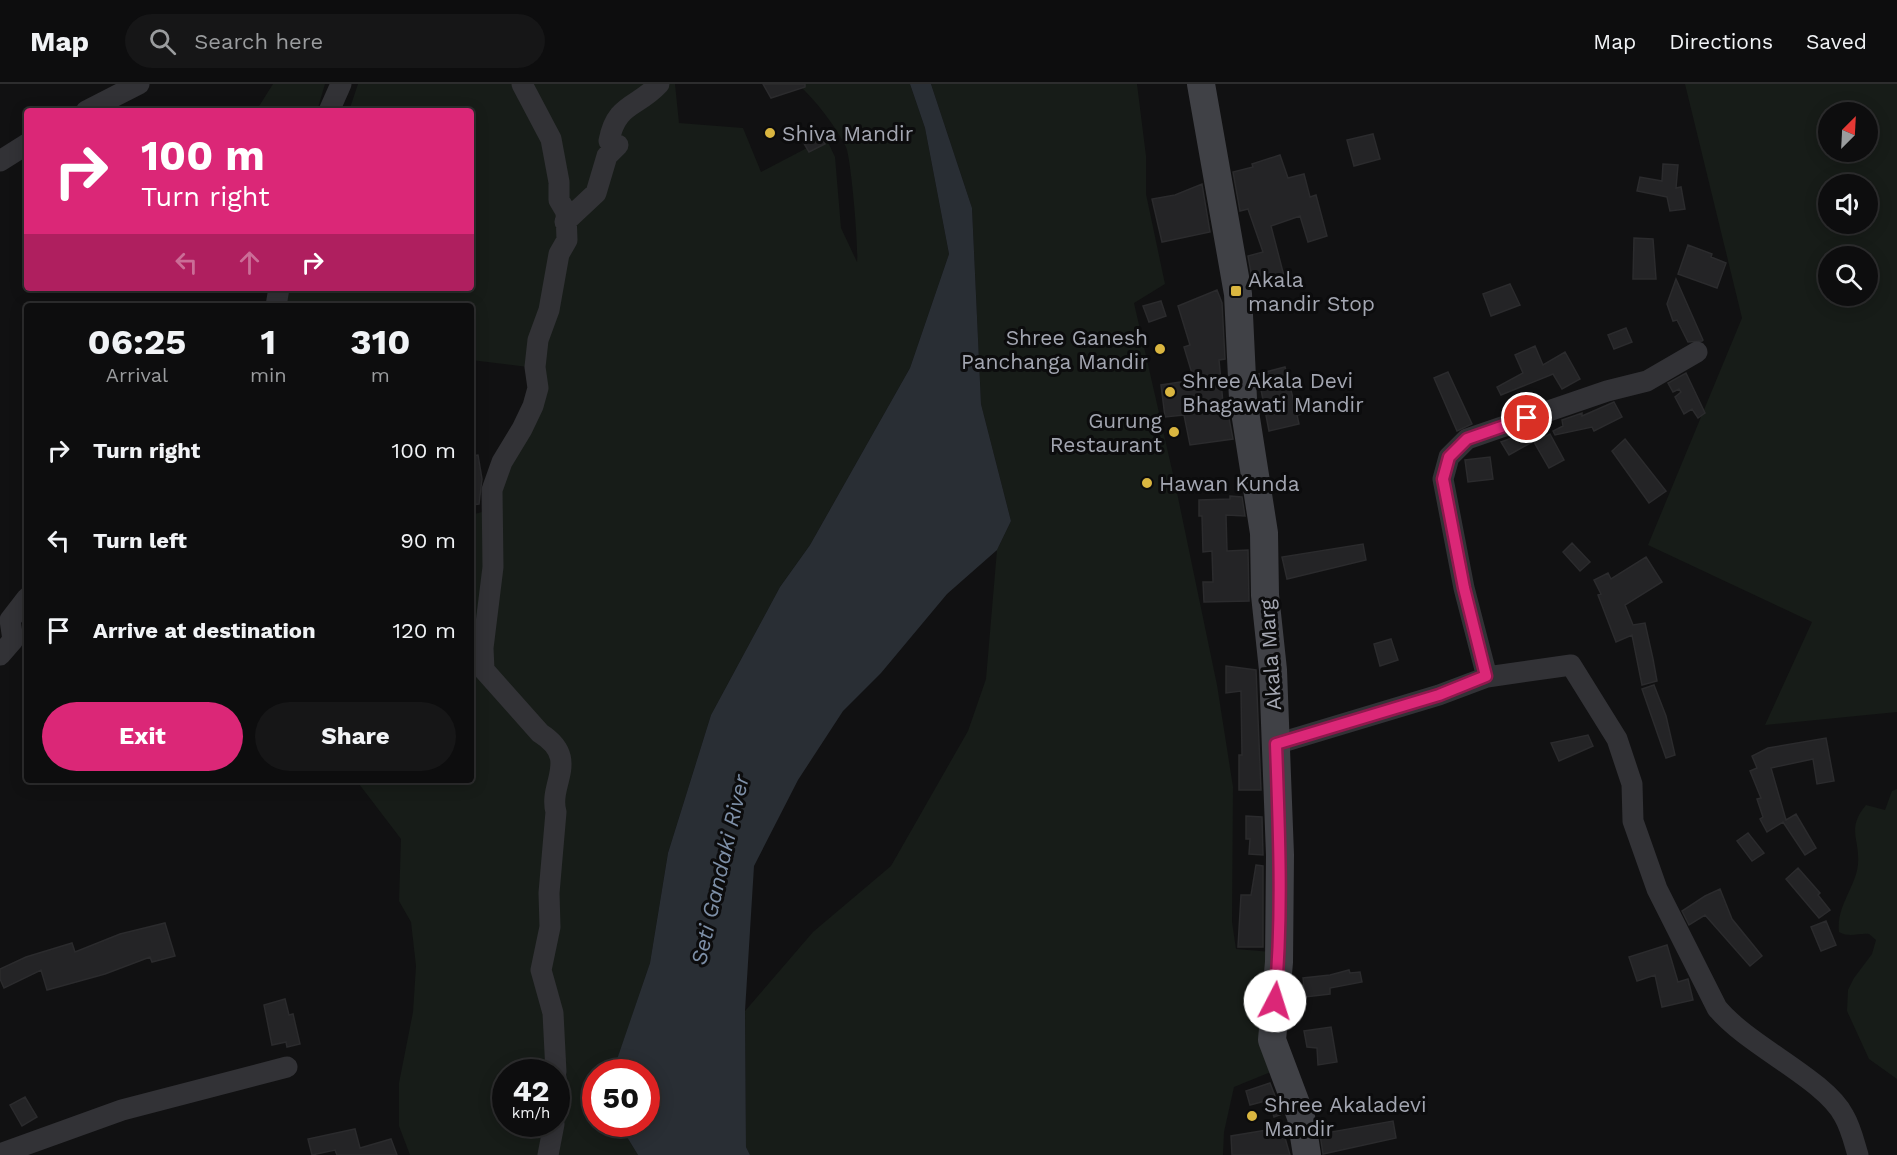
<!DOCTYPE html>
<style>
:root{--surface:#0d0d0e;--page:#161617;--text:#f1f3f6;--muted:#9a9c9e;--line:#2d2d2e;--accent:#db2777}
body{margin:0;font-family:"Work Sans",sans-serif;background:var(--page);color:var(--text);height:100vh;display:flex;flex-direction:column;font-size:22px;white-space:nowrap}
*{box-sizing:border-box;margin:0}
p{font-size:20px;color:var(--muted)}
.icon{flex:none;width:33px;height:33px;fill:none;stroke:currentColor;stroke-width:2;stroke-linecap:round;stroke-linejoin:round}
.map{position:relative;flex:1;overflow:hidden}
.drawer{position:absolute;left:24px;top:219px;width:450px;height:480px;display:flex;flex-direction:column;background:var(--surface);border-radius:6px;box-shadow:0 3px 15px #0003,0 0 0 2px var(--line)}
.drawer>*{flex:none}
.guide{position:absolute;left:24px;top:24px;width:450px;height:183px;border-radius:6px;box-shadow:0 3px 15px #0003,0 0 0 2px var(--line);background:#db2777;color:#fff;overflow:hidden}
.needle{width:39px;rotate:24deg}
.fabs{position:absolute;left:1818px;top:18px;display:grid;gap:12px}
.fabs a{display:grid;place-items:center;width:60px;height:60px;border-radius:50%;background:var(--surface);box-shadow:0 3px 15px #0003,0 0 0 2px var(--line);font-size:30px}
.speed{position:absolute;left:492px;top:975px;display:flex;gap:12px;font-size:30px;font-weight:700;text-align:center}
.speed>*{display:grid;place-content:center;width:78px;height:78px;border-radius:50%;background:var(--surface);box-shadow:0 3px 15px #0003,0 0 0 2px var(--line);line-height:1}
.speed small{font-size:15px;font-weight:400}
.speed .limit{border:9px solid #d22;background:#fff;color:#111}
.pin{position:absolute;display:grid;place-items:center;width:51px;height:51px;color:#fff;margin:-26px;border:3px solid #fff;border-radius:50%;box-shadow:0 2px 6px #0007}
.me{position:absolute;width:66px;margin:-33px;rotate:5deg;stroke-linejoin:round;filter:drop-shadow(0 0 4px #0008)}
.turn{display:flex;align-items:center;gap:21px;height:126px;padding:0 18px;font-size:27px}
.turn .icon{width:78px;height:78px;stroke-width:2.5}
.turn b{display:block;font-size:42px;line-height:51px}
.lanes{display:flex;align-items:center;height:57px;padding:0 18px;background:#0003;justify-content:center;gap:30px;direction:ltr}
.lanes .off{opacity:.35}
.eta{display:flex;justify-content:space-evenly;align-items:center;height:102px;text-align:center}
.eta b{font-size:36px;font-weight:700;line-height:42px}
.button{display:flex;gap:12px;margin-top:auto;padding:12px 18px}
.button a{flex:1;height:69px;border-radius:36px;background:var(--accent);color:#fff;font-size:24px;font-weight:700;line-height:69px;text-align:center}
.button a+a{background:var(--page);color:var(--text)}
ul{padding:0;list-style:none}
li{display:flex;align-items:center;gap:18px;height:90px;padding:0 18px}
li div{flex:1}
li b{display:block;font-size:22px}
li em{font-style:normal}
header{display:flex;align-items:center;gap:36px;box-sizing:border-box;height:84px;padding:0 30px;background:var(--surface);border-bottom:2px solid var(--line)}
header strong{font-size:28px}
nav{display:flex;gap:33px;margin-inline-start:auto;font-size:21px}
.search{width:420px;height:54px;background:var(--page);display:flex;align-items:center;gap:15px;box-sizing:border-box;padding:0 21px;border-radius:33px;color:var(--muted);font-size:22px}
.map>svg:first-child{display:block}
</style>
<header>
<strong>Map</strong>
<div class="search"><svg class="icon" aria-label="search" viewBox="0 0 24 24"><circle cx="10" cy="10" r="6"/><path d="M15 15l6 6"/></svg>Search here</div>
<nav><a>Map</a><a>Directions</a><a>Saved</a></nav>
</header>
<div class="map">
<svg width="1897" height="1071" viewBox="0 0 1897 1071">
<rect width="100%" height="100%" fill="#111112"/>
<path fill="#171c18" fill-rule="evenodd" d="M273,0H325L317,27H256Z
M358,0H675L679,39L743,44L761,88L826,54L835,73L841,144L857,178C859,165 851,74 846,63C835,41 816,17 798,0H910L925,44L949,170L910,284L810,461L780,503L711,631L668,769L650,879L613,988H596V1040H619L638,1071H410L399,1042V999L413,928L416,882L411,838L399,817L401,755L356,696H471V431L500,423L502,398L544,285L471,276V222H285L288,204H471V27H349ZM506,988H556V1040H506Z
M931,0H1137L1146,72V110L1165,200L1134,219L1175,399L1217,601L1233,703L1232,838L1236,865L1272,868L1276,986L1234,1003L1224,1048L1223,1071H750L746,1063L745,927L813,848L891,782L968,647L986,595L997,466L1011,437L981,320L972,124Z
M1685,0H1897V628L1765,641L1812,538L1648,461L1742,234ZM1828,28H1868V68H1828ZM1828,100H1868V140H1828ZM1828,172H1868V212H1828Z
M1897,705V995L1869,975L1847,927L1848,906L1854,894L1872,870L1876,856L1869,850C1858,849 1850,854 1839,848C1836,822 1856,803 1858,780C1860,754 1846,745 1866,721L1885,726L1892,707Z"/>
<path fill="#292e34" d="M910,0H931L972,124L981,320L1011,437L997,466L947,510L881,589L843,627L798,696L754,782L745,927L746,1063L750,1071H638L619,1040H646V988L613,987L650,879L668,769L711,631L780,503L810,461L910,284L949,170L925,44Z"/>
<path fill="#242426" stroke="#2b2b2d" stroke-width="1.5" d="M763,0H805V3L771,14Z
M818,47L825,60L809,68L802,56Z
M1373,50L1380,75L1354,82L1347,56Z
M1280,71L1288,94L1304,90L1310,113L1316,111L1327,152L1308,158L1300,132L1271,142L1284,192L1253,200L1248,172L1263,168L1248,125L1240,127L1233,88L1253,83L1252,80Z
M1663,80L1678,81L1676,104L1681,103L1685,125L1670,127L1667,113L1637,107L1640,93L1662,97Z
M1202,100L1210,148L1162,158L1152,115L1175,111Z
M1634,154L1653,155L1656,195H1633Z
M1688,161L1712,170L1711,173L1726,179L1717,204L1678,190Z
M1676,195L1703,256L1702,257L1688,258L1677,236L1673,237L1667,220Z
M1510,200L1520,221L1491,232L1483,210Z
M1217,206L1222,219L1225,275L1219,276L1224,330L1228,329L1233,355L1190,361L1184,331L1165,333L1161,301L1194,296L1184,263L1190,261L1178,222Z
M1161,217L1166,232L1149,238L1143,222Z
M1626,244L1632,258L1614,265L1608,251Z
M1535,262L1543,281L1565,268L1580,295L1562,305L1553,290L1501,311L1497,303L1523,289L1515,271Z
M1285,283L1294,318L1305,316L1308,329L1297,331L1299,340L1269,347L1258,290Z
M1448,288L1472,340L1457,347L1434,294Z
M1686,289L1705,329L1698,334L1692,325L1684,330L1675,313L1681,308L1679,305L1673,308L1668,299Z
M1614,318L1622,333L1594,347L1592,343L1555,351L1553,347L1563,342L1562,336L1582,329V332Z
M1528,348L1534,357L1509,371L1501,358Z
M1550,350L1564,376L1549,384L1534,358Z
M1625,355L1666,407L1649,419L1612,367Z
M478,371L482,395L479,420L471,421V372Z
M1490,373L1493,395L1468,398L1465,376Z
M1230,412L1242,413L1245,432L1226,431L1227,467L1248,466L1249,517L1204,518L1203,498H1213L1212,467L1203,468L1202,432H1199V416L1230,415Z
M1572,459L1590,478L1580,487L1563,468Z
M1363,460L1366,476L1287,495L1282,473Z
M1646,473L1662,498L1625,521L1633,541L1645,539L1653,575L1657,597L1642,601L1632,551L1616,558L1598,511L1601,510L1594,496L1608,489L1611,495Z
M1391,555L1398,576L1380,582L1374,560Z
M1226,582L1256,586L1261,706H1239V671H1242L1241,607L1226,609Z
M1654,601L1666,632L1675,671L1666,674L1642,605Z
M1588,651L1593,662L1559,677L1551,659Z
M1826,654L1834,697L1817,700L1813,675L1771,684L1786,736L1796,730L1816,764L1805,771L1783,738L1767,748L1760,735L1763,733L1757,715L1761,714L1750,687L1757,684L1752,672L1768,664Z
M1246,732L1262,733L1263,771L1249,770L1250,755H1246Z
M1748,749L1764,769L1752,777L1737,757Z
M1256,781L1263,782V863H1238L1241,811H1251Z
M1798,784L1820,809L1818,811L1830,826L1819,834L1786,795Z
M1720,805L1732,835L1762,872L1750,882L1705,831L1689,841L1682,827L1705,812Z
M1826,837L1836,861L1821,867L1811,843Z
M165,839L175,872L152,878L150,873L105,890L47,906L41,886L4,904L0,895V885L26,873L72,859L75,868L120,850Z
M1667,861L1678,898L1688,895L1693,916L1662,923L1655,891L1637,897L1629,873Z
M1349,886L1350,889L1360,888L1362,898L1330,904V910L1305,913L1303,894L1330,891Z
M285,915L289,931L293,930L300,960L287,963L286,958L272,961L264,921Z
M1331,943L1337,978L1318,981L1317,964L1307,963L1304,947Z
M1270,999L1282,1030L1274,1033L1269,1016L1250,1021L1246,1007Z
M25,1013L37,1033L22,1042L10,1021Z
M1393,1037L1396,1054L1323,1070L1320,1050Z
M1281,1040L1290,1071H1232L1231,1052L1267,1046Z
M355,1045L360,1064L391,1055L397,1071H337L335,1066L312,1071L308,1055Z"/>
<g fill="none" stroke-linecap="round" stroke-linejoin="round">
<path stroke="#323236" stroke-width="21" d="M522,0L551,55L559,98V116L566,128L567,156L559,170L549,226L538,256L535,283L538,304L533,322L522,345L502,378L492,406L493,483L483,564L484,586L540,649C581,675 548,699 556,728L549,809L550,843L541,886L553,929L556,988
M86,27L139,0
M329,27L341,0
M0,77L27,60
M565,138L596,109L607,72L618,61L609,57C616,19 637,24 659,0
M276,222L279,204
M0,571L13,556L10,536L27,514
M1487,593L1464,504L1443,395L1449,373L1467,355L1607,307L1647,297L1697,268
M1276,660L1439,611L1487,593L1571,581L1617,655L1632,700L1633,737L1657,805L1717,924C1748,962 1825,995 1844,1032C1851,1044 1854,1058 1858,1071
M556,993V1024
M0,1070L122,1026L287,983
M548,1071L554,1040"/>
<path stroke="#404146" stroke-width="28" d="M1201,0L1238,210L1243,315L1264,449L1265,511L1273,586L1280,771L1279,878L1272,956L1301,1033L1307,1071"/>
</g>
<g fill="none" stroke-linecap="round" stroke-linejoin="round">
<defs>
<path id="route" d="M1275,917C1283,831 1279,746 1276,660L1439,611L1486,592L1464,504L1443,395L1449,373L1467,355L1527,334"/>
</defs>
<use href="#route" stroke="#8e194d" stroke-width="15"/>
<use href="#route" stroke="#db2777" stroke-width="10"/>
</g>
<g fill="#dab640" stroke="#0c0c0d" stroke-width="2">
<circle cx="770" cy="49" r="6"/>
<rect x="1230" y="201" width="12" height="12" rx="3"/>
<circle cx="1160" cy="265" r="6"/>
<circle cx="1170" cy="308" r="6"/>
<circle cx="1174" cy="348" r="6"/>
<circle cx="1147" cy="399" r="6"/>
<circle cx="1252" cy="1032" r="6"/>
</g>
<g text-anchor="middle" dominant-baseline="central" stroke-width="6" stroke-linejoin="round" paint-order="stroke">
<g font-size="21" fill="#a3a6b1" stroke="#0c0c0d" text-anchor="start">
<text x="782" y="49">Shiva Mandir</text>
<text x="1248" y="195">Akala<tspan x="1248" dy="24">mandir Stop</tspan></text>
<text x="1148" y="253" text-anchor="end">Shree Ganesh<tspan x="1148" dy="24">Panchanga Mandir</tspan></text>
<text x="1182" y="296">Shree Akala Devi<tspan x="1182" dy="24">Bhagawati Mandir</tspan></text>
<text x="1162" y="336" text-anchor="end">Gurung<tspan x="1162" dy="24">Restaurant</tspan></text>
<text x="1159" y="399">Hawan Kunda</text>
<text x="1264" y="1020">Shree Akaladevi<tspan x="1264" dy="24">Mandir</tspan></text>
</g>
<g font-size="21" fill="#a3a6b1" stroke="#0c0c0d">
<text transform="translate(1270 571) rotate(-94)">Akala Marg</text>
</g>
<g font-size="22" font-style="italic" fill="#7e90a8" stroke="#0c0c0d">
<text transform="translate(720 786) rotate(-77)">Seti Gandaki River</text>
</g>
</g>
</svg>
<div class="fabs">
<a><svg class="needle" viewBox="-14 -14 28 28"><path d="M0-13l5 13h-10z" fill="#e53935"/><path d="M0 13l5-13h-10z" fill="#9a9c9e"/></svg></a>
<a><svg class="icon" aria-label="sound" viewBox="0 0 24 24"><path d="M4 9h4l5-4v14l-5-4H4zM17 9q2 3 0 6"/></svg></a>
<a><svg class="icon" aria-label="search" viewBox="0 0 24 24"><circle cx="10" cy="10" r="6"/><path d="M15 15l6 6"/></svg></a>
</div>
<div class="speed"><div>42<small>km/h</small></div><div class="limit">50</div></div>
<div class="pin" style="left:1527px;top:334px;background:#d93025"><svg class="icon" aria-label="arrive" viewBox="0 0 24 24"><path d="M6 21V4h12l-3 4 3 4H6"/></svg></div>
<svg class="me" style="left:1275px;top:917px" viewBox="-20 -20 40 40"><circle r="19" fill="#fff"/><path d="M0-13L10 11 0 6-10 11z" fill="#db2777"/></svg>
<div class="guide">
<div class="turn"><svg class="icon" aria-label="right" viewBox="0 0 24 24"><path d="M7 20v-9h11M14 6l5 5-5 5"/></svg><div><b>100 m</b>Turn right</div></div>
<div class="lanes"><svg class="icon off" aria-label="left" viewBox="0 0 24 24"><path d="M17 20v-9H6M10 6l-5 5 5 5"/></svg><svg class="icon off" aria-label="ahead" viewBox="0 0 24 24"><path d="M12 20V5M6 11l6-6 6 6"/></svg><svg class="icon" aria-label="right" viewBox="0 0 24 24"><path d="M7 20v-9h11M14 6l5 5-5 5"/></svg></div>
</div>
<section class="drawer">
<div class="eta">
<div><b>06:25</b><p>Arrival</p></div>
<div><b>1</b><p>min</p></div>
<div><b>310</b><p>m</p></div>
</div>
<ul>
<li><svg class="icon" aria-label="right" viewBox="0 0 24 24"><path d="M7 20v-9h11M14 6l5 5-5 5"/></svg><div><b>Turn right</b></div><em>100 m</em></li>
<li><svg class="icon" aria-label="left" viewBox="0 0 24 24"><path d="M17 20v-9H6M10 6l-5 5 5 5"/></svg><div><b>Turn left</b></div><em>90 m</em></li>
<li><svg class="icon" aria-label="arrive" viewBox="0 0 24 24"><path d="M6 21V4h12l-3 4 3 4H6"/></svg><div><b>Arrive at destination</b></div><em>120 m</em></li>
</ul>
<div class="button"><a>Exit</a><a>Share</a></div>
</section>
</div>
